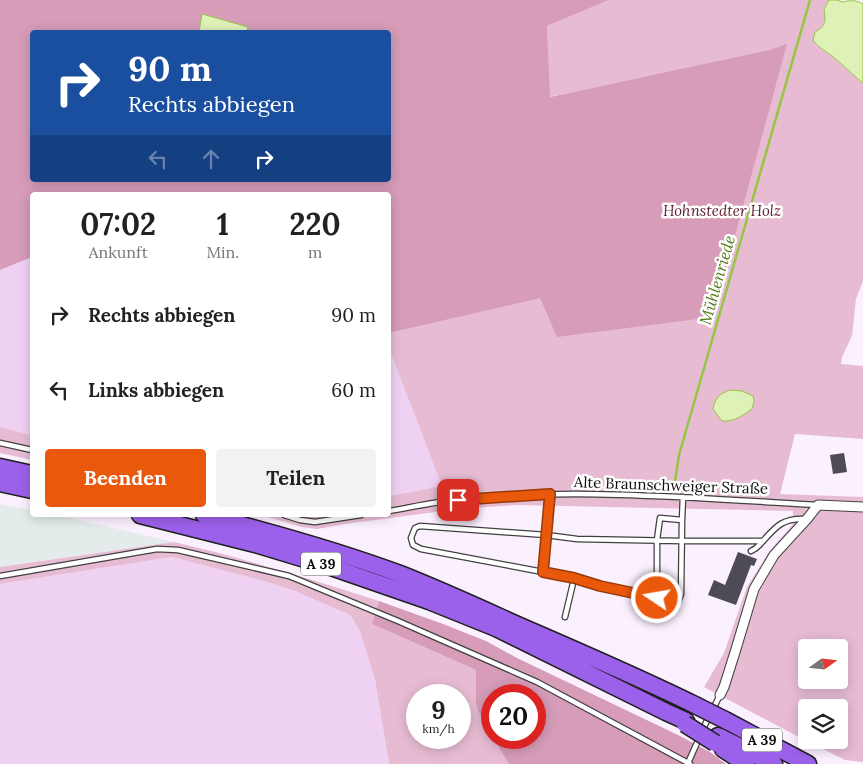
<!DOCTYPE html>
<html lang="de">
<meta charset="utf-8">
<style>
:root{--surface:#fff;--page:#f2f2f2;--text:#222;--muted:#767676;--accent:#ea580c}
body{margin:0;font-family:Lora,serif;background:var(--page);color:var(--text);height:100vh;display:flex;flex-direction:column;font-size:19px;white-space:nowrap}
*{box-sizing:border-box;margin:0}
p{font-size:16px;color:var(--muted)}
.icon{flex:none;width:28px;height:28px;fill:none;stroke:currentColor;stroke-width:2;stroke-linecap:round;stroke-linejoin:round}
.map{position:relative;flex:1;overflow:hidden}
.sheet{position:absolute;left:30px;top:192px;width:361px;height:325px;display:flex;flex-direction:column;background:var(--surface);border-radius:5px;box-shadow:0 2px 12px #0003}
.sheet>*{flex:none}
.top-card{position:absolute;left:30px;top:30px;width:361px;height:152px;border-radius:5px;box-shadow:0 2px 12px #0003;background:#1a4fa0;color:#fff;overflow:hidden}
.needle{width:32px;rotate:75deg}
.fabs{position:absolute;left:798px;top:639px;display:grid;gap:10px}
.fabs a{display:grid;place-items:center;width:50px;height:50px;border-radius:5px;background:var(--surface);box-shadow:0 2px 12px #0003;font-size:25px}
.speed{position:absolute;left:406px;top:684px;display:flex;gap:10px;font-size:25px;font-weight:700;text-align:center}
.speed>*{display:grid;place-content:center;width:65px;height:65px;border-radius:50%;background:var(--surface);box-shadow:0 2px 12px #0003;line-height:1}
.speed small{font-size:12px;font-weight:400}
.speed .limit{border:8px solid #d22;background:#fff;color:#111}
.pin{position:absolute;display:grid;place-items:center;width:42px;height:42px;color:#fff;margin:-21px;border-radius:10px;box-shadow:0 2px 8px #0006}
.me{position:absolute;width:55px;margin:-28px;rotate:282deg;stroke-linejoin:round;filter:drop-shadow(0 0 4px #0008)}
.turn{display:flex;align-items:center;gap:18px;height:105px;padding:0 15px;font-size:22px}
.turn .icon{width:65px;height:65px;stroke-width:2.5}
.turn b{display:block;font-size:35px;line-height:42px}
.lanes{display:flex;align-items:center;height:48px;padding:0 15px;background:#0003;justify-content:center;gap:25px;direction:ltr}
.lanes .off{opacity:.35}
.eta{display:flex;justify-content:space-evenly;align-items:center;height:85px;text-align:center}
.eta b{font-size:30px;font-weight:800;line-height:35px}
.action{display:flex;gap:10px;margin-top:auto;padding:10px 15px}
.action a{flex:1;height:58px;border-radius:5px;background:var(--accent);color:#fff;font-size:20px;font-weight:800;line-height:58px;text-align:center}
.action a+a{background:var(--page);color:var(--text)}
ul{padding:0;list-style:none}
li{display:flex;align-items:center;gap:15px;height:75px;padding:0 15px}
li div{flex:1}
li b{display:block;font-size:19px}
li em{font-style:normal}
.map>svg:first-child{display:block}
</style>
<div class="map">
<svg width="863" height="764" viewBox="0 0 863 764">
<rect width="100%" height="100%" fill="#fbf0fe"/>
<path fill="#e3eceb" d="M0,504L32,510V515H57L174,542L0,567Z"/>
<path fill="#efd2f3" d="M32,257V435L0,427V270Z
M389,348L443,486L389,496Z
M172,557L264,581L295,591L350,615L360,631L375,680L389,764H0V584Z"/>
<path fill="#e7bcd3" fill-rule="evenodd" d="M0,0H539L534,105L757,54L549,97L547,26L609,0H829L824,8L826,17L825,23L819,30L816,45C834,54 847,71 863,83V281L856,299L852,336L842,357L841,364L863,366V439L795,434L780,494L863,497V762L845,760L795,735L704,687L724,653L747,587L768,553L793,524V511L516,505L458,509L352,523L317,529L302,527L261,515H389V496L442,486L389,348V333L469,314L389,195H32ZM32,32H389V180H32ZM806,648H839V680H806ZM806,708H839V740H806Z
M0,427L32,435V460L0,453Z
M174,542C243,558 311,579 379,601L372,624L476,670V704L478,711L509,764H389L375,680L360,631L350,615L295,591L264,581L172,557L0,584V567ZM418,695H460V738H418Z"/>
<path fill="#d69cb8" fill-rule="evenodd" d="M0,0H609L547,26L550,97L770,50L787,44L713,317L557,337L540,298L389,333V195H32V257L0,270ZM202,15L248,28L247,32H389V180H32V32H199Z
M379,601L443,624L486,641L517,658L678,735L710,752L726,764H509L493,738H535V695H492V736L478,711L476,704V670L372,624Z"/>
<path fill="#def2b8" stroke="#95c543" d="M829,0H837L843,2C850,0 856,0 863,4V83C854,76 847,68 838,61C831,54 818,48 813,40L815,32C826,27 826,19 824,9Z
M202,14L248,27L247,32H199Z
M730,390L742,391L753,396L754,401L752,409C742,416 734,422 722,421L713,409C715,398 719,394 730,390Z"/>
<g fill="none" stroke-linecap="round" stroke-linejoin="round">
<path stroke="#95c543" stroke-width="2.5" d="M675,481L679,455L810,0"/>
</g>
<path fill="#4f4b56" d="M844,453L847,472L833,474L830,455Z
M738,552L757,559L754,566L751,565L736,605L708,595L714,580L725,585Z"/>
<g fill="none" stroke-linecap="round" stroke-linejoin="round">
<defs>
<path id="service" d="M0,443L32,450
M389,511C412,507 436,502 460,499C578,488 699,498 817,505
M284,515L300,520L315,522L361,515
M682,520L681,594L678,602L600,586L574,579L543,572L421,549L413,545L411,538L415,528L420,526L546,535L577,539L682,541H763
M751,551C758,548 758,546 763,541C777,525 784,518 805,519
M543,572L550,494
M0,576L157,549L178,550L289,576L398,621L537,682L690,764
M657,598V540L660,518L682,520L683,497
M565,617L574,579
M713,709L720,695
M688,763L709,716"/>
<path id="minor" d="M720,695L724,687L736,649L754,589L774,555L807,519L818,505L863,507"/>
<path id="motorway" d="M0,467L32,474
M0,483L32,490
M140,515L255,544L328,566L429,601L496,628L666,712L686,721
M204,515C270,532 336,550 400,574C441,590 482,609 522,627C580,652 638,677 695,705
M727,721L808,764
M718,736L774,764
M723,749L746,764"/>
</defs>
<use href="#service" stroke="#414141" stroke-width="7"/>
<use href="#minor" stroke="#414141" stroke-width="11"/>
<use href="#motorway" stroke="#1f1f1f" stroke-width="19"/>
<use href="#service" stroke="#fff" stroke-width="4.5"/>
<use href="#minor" stroke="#fff" stroke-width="9"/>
<use href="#motorway" stroke="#9c61eb" stroke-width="16"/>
<defs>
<path id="motorway-bridge" d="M695,705L727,721
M685,724L715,743"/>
</defs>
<use href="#motorway-bridge" stroke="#1f1f1f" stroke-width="19" stroke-linecap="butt"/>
<use href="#motorway-bridge" stroke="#9c61eb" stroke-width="16"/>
</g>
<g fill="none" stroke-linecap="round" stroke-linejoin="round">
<defs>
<path id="route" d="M458,500L550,494L543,572L574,578L600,586L657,598"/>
</defs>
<use href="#route" stroke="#983908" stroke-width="12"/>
<use href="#route" stroke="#ea580c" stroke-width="9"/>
</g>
<g text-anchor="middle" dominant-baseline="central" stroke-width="5" stroke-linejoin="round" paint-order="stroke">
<g fill="#fff" stroke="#565656" stroke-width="1">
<rect x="301" y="552.5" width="40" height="23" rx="4"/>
<rect x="742" y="728.5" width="40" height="23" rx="4"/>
</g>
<g font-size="14" font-weight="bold" fill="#0e0e0e">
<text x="321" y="564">A 39</text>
<text x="762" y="740">A 39</text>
</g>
<g font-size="15" font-style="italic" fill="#622231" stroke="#fff">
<text x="722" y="210">Hohnstedter Holz</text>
</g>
<g font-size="15" fill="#0e0e0e" stroke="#fff">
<text transform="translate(671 485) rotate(2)">Alte Braunschweiger Straße</text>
</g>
<g font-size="16" font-style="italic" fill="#567d1c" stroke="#fff">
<text transform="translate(717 280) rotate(-74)">Mühlenriede</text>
</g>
</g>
</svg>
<div class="fabs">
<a><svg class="needle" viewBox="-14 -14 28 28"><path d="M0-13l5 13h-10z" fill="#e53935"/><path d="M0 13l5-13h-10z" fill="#767676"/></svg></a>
<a><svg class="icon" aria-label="layers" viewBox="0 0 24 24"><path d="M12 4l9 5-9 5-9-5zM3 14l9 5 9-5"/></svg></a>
</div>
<div class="speed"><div>9<small>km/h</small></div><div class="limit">20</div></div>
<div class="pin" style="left:458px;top:500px;background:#d93025"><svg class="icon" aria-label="arrive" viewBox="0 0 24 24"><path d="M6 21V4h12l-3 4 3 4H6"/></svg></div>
<svg class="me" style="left:657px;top:598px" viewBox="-20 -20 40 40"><circle r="17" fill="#ea580c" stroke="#fff" stroke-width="3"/><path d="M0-11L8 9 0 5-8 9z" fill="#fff"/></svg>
<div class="top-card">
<div class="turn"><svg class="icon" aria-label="right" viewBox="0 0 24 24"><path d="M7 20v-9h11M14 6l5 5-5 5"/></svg><div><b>90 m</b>Rechts abbiegen</div></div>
<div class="lanes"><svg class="icon off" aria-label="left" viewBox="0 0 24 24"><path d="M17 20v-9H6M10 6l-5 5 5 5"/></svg><svg class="icon off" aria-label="ahead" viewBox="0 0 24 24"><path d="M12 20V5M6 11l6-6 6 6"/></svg><svg class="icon" aria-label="right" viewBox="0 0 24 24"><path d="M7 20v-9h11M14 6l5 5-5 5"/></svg></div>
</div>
<section class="sheet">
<div class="eta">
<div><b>07:02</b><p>Ankunft</p></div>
<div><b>1</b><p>Min.</p></div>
<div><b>220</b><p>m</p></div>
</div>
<ul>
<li><svg class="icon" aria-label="right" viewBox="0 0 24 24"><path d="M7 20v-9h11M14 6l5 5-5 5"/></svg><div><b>Rechts abbiegen</b></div><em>90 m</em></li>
<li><svg class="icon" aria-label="left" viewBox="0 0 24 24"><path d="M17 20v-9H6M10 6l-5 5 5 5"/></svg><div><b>Links abbiegen</b></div><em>60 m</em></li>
</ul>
<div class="action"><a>Beenden</a><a>Teilen</a></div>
</section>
</div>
